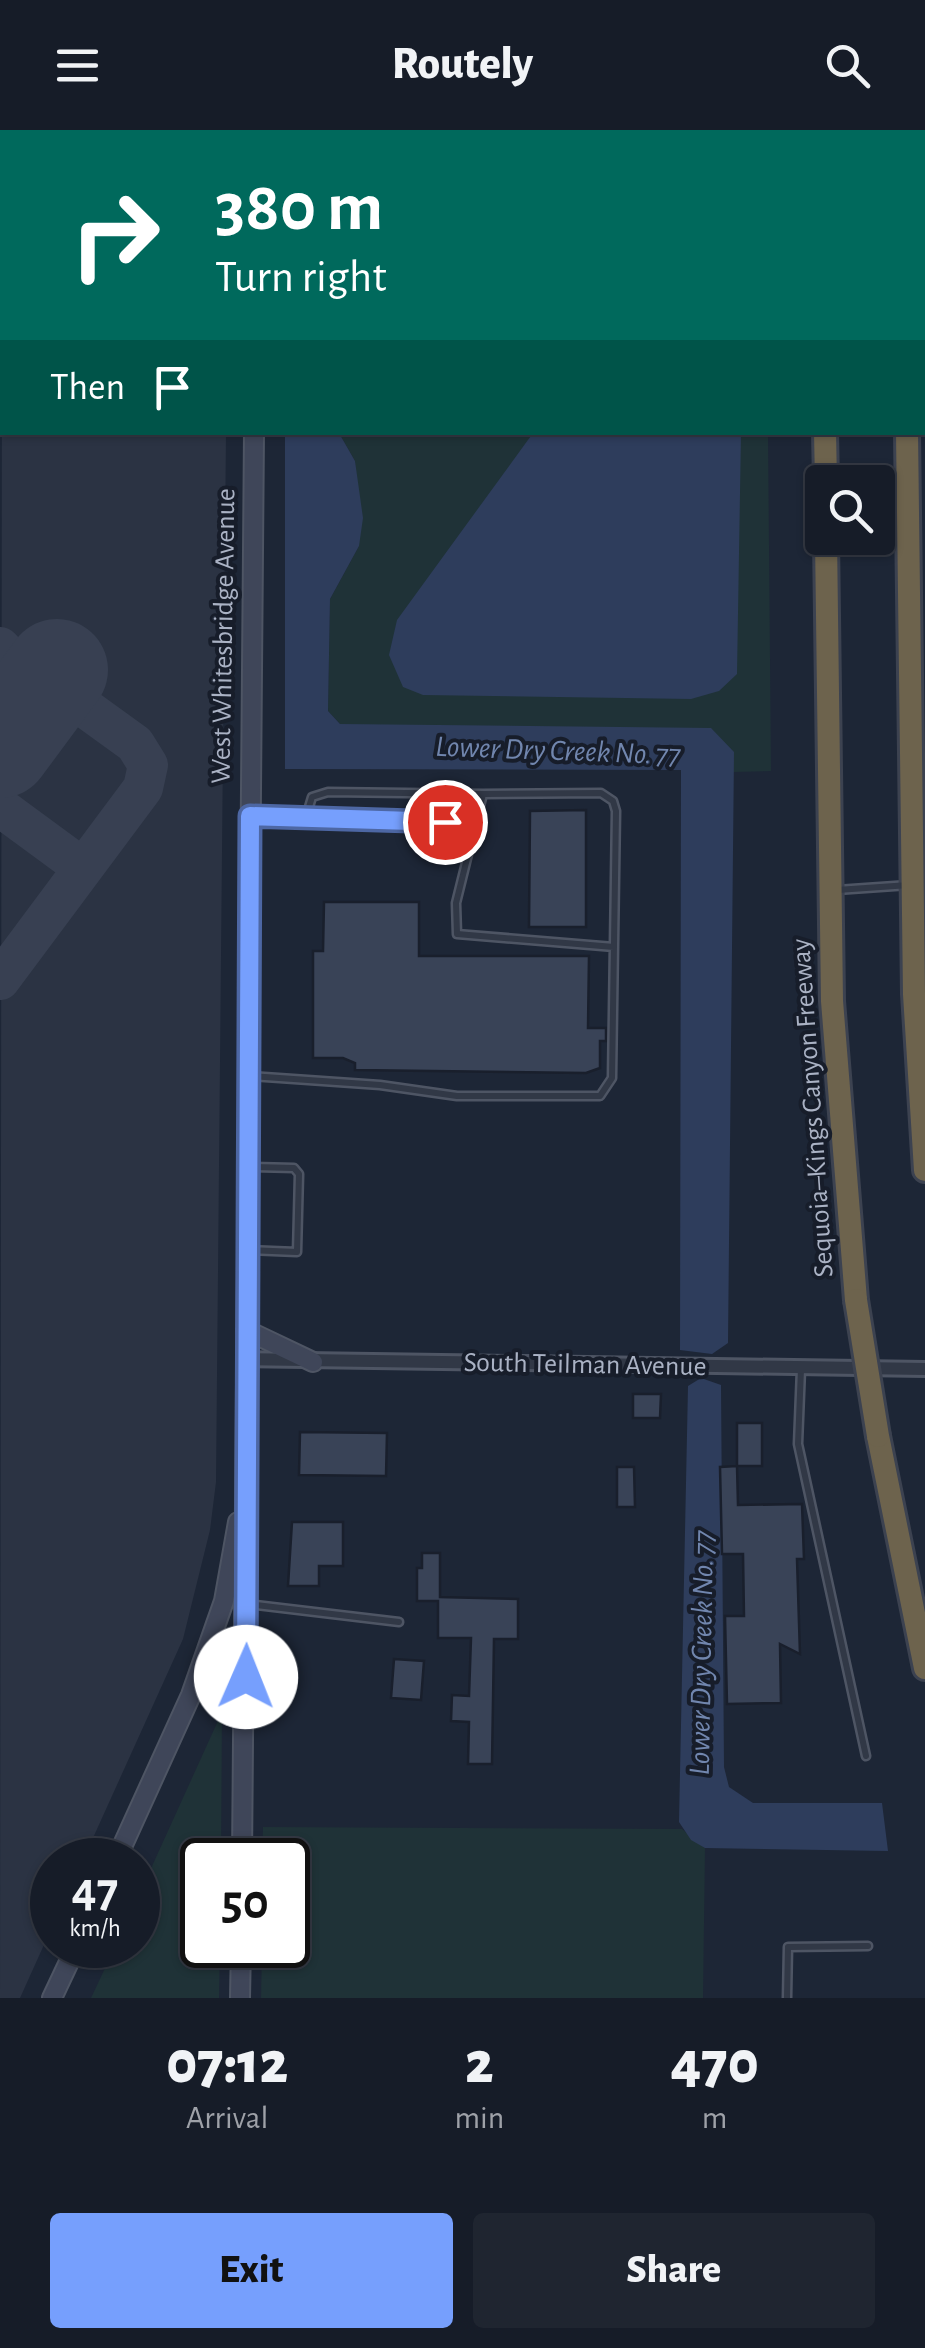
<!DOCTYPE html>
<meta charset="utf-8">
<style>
:root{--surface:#161c28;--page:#1f2530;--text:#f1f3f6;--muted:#9ea1a8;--line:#353a45;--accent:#769ffd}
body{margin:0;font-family:"Alegreya Sans",sans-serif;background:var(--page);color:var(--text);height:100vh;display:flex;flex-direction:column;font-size:38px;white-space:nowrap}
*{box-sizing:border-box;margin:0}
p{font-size:32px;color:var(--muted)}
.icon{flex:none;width:55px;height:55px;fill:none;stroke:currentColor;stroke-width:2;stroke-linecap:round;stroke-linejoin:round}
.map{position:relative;height:1868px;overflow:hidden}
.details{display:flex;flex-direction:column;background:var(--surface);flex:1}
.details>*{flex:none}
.hud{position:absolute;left:0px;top:0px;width:925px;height:305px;box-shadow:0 2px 8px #0004,0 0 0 2px var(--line);background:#00695c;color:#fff;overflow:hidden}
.buttons{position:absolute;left:805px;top:335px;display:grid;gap:20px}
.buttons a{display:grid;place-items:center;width:90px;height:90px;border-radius:10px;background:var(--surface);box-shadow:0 2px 8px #0004,0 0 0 2px var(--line);font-size:50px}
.speed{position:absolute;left:30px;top:1708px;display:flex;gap:20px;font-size:50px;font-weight:700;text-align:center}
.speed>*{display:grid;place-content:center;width:130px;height:130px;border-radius:50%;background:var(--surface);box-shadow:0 2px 8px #0004,0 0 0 2px var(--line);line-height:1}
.speed small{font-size:25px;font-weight:400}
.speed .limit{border:5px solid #111;border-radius:15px;background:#fff;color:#111}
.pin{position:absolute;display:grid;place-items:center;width:85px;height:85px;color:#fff;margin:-42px;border:5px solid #fff;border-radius:50%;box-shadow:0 2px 10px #0007}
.me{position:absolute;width:110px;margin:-55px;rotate:1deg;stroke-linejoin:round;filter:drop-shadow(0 0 8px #0008)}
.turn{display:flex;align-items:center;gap:35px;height:210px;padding:0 50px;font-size:45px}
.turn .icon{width:130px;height:130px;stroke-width:2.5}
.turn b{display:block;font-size:70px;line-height:85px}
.then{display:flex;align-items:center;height:95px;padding:0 50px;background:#0003;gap:20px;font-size:38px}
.eta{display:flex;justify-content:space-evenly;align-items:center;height:170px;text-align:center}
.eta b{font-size:60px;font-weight:800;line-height:70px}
.cta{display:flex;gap:20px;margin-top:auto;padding:20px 50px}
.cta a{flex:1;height:115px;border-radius:10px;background:var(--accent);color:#111;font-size:40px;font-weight:800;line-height:115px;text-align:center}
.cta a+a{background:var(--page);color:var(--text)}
header{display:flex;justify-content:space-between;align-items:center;height:130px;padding:0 50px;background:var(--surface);font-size:45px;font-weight:800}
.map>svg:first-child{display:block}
</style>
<header><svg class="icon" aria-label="menu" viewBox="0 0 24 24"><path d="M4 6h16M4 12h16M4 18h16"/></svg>Routely<svg class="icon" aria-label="search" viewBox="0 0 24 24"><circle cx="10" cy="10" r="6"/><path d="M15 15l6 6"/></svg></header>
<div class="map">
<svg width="925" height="1868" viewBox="0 0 925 1868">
<rect width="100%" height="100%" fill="#1d2636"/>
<path fill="#2b3343" d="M2,184V302L226,303L216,1352L210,1400L183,1509L83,1730H52V1797L20,1868H0Z"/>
<path fill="#1f3237" d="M339,303H768L771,641L733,642L734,622L340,594L328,581L330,469L359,416L355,331Z
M222,1582L221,1730H202V1815H220L219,1868H91L116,1815H138V1767Z
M263,1697L682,1699L705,1718L703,1868H261L262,1815H288V1730H262Z"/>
<path fill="#2e3d5c" d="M330,0H699V2H332Z
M285,303H339L355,331L363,388L359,416L330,469L328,581L340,594L711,598L734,622L728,1213L712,1224L680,1220L681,640L285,639Z
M533,303H741L737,544L719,561L691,569L423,565L403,557L389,525L397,490Z
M701,1248L721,1255L724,1637L729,1657L753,1673H882L888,1721L705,1718L691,1710L679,1692L688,1256Z"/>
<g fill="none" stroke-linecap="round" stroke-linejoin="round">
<path stroke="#384052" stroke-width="40" d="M0,517L29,548L30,567L19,591
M0,677L83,738
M0,850L143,658L148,635L135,614L70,567H44L19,591"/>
<path stroke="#384052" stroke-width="102" d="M0,617L57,540"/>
</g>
<path fill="#394357" stroke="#191f2c" stroke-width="2.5" d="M586,680V797H529L530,681Z
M324,772H419V826H589L588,898H606V911H600V938L586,943L355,940V933L343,928H313V821H323Z
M633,1264H661L660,1288H633Z
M737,1293H762V1336H737Z
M300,1302L387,1303L386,1346L299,1345Z
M737,1336L738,1375L802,1374L804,1429H797L800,1524L780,1514L781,1573L727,1574L725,1486H744L743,1424H722L720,1337Z
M617,1337H634L635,1377H617Z
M292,1392H343V1436H319V1456H288Z
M422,1423H440V1467L518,1469V1509H494L492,1634H468L469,1592L451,1591L452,1565L469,1566L471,1508H438V1471H417V1438H422Z
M394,1529L424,1531L421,1570L391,1568Z"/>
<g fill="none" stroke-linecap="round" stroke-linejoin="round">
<defs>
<path id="service" d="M256,686L479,693
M306,687L312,667L328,662L483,664
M837,760L909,755
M249,946L380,955L457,966H600L612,948L616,681L613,671L601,663L483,664L456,773L457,804L614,817
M248,1120L297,1122L299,1044L294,1038L252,1037
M801,1239L798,1314L866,1626
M248,1474L399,1492
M787,1868L788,1817L868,1816"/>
<path id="minor" d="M245,1229L925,1239"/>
<path id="secondary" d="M259,2V0
M246,1200L313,1232
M116,1730L191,1565L224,1471L238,1392
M242,1730L254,302
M52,1868L77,1815
M240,1868L241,1815"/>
<path id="motorway" d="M822,0V2
M904,0V2
M825,302L826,352
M907,302L914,864L925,1040
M826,408L832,871L856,1170
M878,1306L925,1538"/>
</defs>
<use href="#service" stroke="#4e5564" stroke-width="11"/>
<use href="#minor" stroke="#4e5564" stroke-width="18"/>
<use href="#secondary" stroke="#4e5564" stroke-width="22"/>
<use href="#motorway" stroke="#3c4250" stroke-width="28"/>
<use href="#service" stroke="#313846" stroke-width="6"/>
<use href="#minor" stroke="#313846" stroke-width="12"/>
<use href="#secondary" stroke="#3f4659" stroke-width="18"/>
<use href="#motorway" stroke="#6d634d" stroke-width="22"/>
<defs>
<path id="motorway-bridge" d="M856,1170L878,1306"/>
</defs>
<use href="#motorway-bridge" stroke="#3c4250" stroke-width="28" stroke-linecap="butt"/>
<use href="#motorway-bridge" stroke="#6d634d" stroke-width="22"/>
</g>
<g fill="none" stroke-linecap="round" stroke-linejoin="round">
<defs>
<path id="route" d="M246,1547L250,686L445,692"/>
</defs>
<use href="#route" stroke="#4d67a4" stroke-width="25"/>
<use href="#route" stroke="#769ffd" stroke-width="18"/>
</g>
<g text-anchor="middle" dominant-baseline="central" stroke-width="8" stroke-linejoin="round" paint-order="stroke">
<g font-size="28" fill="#aab2c4" stroke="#171d2a">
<text transform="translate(224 506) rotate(-89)">West Whitesbridge Avenue</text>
<text transform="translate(813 978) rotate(-94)">Sequoia–Kings Canyon Freeway</text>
<text transform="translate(585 1235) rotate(1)">South Teilman Avenue</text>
</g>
<g font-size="30" font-style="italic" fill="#7186ae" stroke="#171d2a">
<text transform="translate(558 621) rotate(2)">Lower Dry Creek No. 77</text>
<text transform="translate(702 1523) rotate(-89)">Lower Dry Creek No. 77</text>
</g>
</g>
</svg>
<div class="buttons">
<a><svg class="icon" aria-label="search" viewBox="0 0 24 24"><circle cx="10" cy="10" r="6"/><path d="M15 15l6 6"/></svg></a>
</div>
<div class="speed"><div>47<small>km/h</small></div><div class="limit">50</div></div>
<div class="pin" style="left:445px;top:692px;background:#d93025"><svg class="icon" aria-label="arrive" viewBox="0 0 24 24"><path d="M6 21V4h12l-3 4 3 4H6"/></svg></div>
<svg class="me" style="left:246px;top:1547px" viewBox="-20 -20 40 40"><circle r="19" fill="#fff"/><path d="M0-13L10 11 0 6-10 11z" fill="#769ffd"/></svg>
<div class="hud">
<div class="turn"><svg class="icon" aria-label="right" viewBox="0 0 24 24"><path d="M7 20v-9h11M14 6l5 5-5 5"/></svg><div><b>380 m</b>Turn right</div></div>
<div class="then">Then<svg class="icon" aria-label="arrive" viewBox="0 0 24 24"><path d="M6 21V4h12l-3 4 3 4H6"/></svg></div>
</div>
</div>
<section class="details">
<div class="eta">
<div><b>07:12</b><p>Arrival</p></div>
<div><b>2</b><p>min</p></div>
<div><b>470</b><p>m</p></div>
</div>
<div class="cta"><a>Exit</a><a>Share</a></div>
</section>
